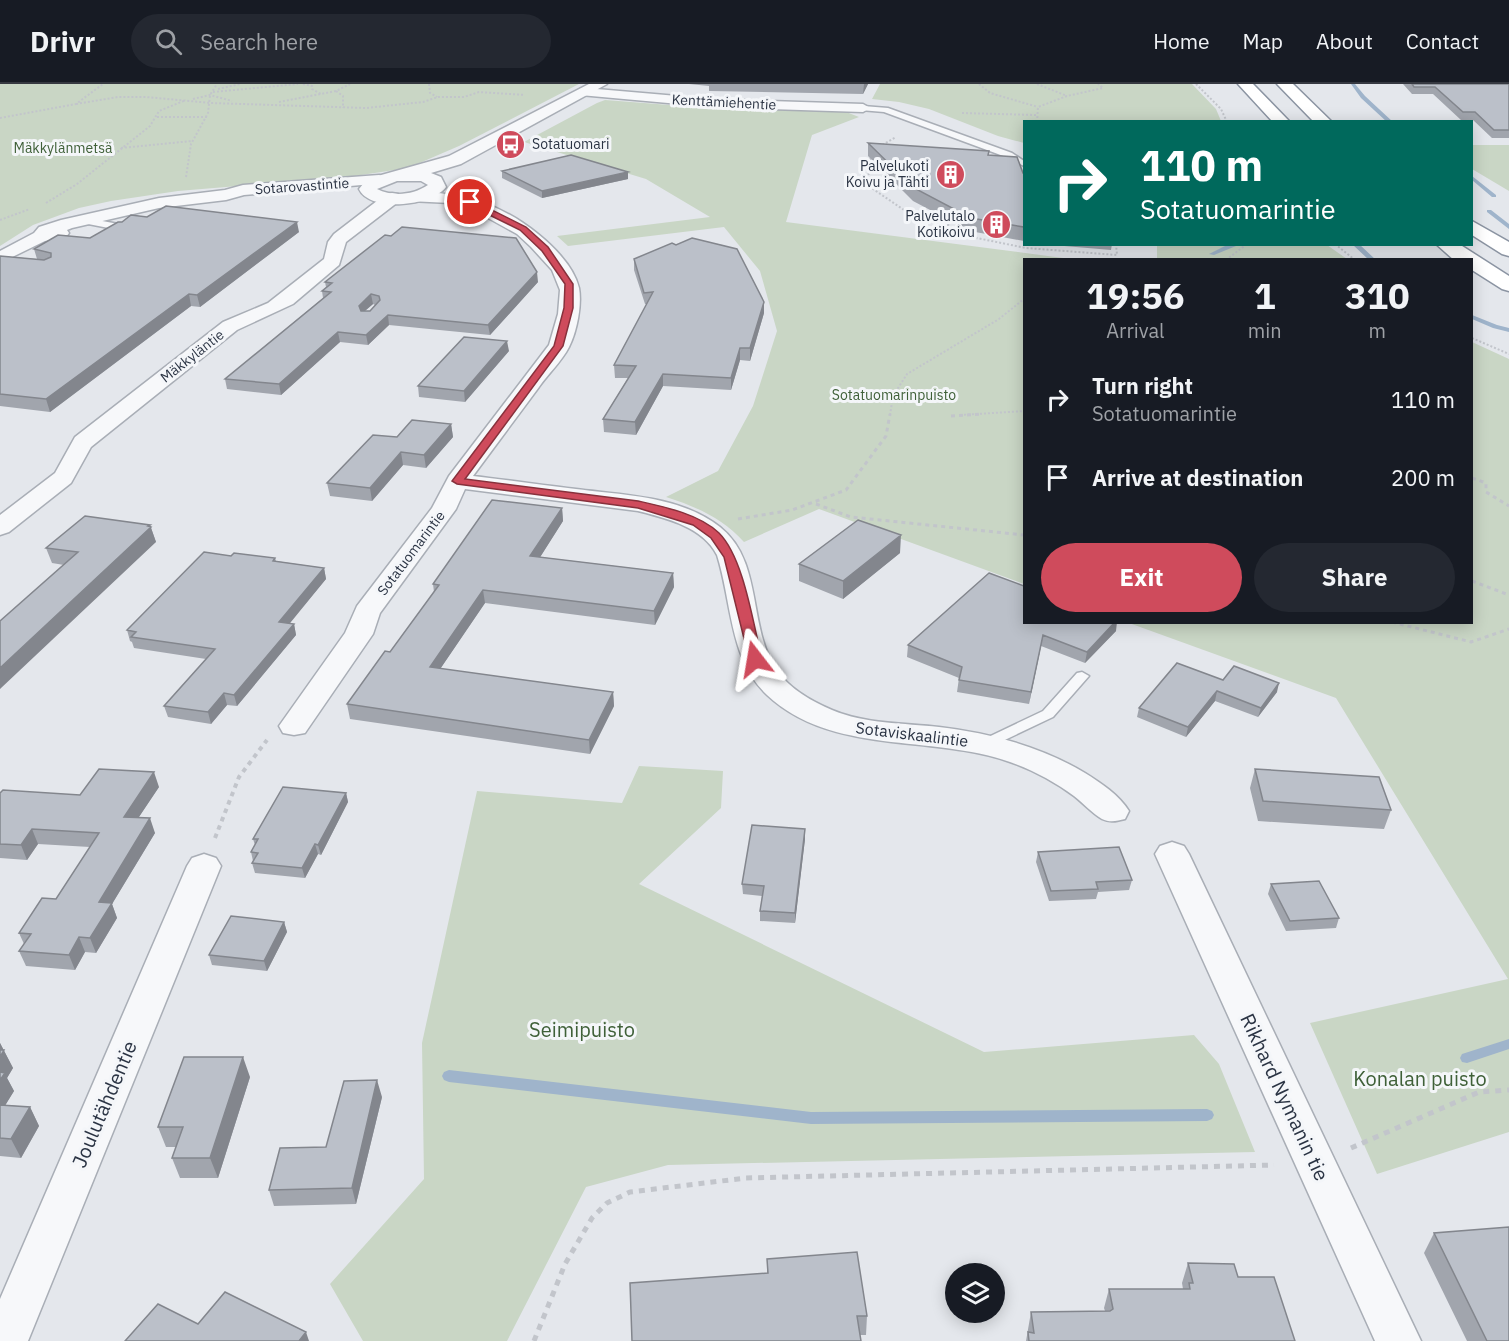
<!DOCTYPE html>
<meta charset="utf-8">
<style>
:root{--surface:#171b24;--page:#242831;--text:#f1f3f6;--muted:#9ea1a6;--line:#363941;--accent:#cf4b5c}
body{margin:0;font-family:"IBM Plex Sans",sans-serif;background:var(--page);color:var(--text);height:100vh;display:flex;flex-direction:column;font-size:22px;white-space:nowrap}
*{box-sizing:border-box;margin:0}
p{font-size:20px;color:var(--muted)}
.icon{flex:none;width:33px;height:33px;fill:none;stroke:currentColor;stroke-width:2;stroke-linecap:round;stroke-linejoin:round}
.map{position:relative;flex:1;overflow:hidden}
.details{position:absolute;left:1023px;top:174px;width:450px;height:366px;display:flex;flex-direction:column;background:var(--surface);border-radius:0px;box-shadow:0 3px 15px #0003}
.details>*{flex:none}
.top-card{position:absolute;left:1023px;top:36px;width:450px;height:126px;border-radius:0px;box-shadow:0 3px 15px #0003;background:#00695c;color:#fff;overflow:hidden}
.buttons{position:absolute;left:945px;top:1179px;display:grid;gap:12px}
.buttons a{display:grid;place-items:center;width:60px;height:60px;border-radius:50%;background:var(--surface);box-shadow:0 3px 15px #0003;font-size:30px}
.pin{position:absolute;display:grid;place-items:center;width:51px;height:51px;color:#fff;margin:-26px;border:3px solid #fff;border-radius:50%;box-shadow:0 2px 6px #0007}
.me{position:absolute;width:66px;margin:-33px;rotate:346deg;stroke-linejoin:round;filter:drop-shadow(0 0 4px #0008)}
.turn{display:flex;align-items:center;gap:21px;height:126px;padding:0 18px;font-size:27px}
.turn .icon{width:78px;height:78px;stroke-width:2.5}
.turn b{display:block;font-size:42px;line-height:51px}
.eta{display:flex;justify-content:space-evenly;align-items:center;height:102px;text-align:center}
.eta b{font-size:36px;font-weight:700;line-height:42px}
.primary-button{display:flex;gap:12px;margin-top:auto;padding:12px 18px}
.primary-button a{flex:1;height:69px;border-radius:36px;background:var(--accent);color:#fff;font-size:24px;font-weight:700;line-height:69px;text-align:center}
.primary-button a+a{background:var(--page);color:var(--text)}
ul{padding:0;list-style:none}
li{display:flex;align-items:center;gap:18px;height:78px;padding:0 18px}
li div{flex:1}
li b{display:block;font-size:22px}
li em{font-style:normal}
header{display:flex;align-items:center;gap:36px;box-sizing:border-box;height:84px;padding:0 30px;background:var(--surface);border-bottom:2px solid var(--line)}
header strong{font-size:28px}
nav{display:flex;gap:33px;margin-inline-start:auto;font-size:21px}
.search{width:420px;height:54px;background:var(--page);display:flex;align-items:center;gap:15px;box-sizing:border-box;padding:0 21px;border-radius:33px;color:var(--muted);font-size:22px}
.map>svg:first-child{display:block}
</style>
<header>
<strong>Drivr</strong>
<div class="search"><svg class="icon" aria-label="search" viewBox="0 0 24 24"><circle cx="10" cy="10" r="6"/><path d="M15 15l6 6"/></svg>Search here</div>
<nav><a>Home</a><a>Map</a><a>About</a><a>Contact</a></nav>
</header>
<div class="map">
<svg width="1509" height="1257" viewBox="0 0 1509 1257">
<rect width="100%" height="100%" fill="#e4e7ec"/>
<path fill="#c9d6c5" d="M0,0H579L459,62L408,84L348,93L178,107L111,117L79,124L33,141L0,162Z
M880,0H1192L1216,25L1221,37L1024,38V59L998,52L929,25L899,18L872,15Z
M605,16L721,25L841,26L859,33L812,51L786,138L1071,175L1024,176V500L819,425L744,458C722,434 697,423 666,413L718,387L753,322L777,247L760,187L724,143L568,162L557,152L710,133L646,95L524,58L597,19Z
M1472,61H1509V107L1472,85Z
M1157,161H1327L1347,175H1157Z
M1472,258L1509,275V1048L1377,1090L1310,939L1508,895L1336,614L1129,539L1472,538Z
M639,682L723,687L721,724L639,800L984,968L1194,951L1219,980L1255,1068L668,1081L586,1103L507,1257H363L330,1200L424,1095L422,959L477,707L622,719Z"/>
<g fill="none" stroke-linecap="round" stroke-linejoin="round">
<path fill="#9fb4cb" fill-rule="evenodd" d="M1351,0H1355L1365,12L1393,38H1387L1361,14Z
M1472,92L1496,111V113H1492L1472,96Z
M1487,126H1491L1509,140V145L1487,128Z
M1229,160L1236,162L1214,171L1209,170Z
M1352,160H1359L1376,176H1369Z
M1472,231L1497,241L1509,244V248L1493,244L1472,235Z
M1509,955V965L1467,979L1462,978L1460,974L1462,970Z
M449,986L811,1028L1207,1025L1212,1027L1214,1031L1212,1035L1207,1037L811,1040L449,998L444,996L442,992L444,988Z"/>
<defs>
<path id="service" d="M863,22L888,24L1012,69L1024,77V82L1006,73L884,28L860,26Z
M86,134L124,141L128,144L124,147L83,139L82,137Z
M1082,588L1089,592L1053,633L990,663H980L977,660L980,657L1043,627L1077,589Z"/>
<path id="minor" d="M585,4L712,15L863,20L870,24L863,28L712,23L580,11L578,8L580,5Z
M379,91L385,93L387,96L385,99L244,111L226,116L159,124L72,144L67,146L69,149L66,153L45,157L0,179V167L34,149L39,143L61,136L159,114L225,106L243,101Z
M415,108C462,108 501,120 538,150C554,163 574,183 579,204C582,221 577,247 569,263C562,277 548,290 539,303C517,333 495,362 473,392C508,396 542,401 576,405C623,411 681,412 720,443C764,478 747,543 777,587C790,605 813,618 832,626C865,640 904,639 939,643C990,649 1040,662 1085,689C1101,699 1119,711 1129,727L1125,735C1117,737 1110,739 1102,735C1093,730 1083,719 1074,712C1055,698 1033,686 1010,678C931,650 832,672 767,611C729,575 732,518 717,471C703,443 666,434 638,427L465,405L456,425L380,529L373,550L305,649L294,651L283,649L279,642L345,549L357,522L432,424L449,392L549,261L558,230L560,206L552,186L531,163L517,150L470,124L450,119L409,117L407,113Z
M392,109L398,110L400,114L398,118L346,158L339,181L293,220L237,246L91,363L71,399L9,448L0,451V431L55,389L75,353L223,238L268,219L324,175L328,158L334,150L386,110Z
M1172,758L1184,762L1189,770L1421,1257H1375L1155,770L1160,762Z
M204,770L216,774L221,782L28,1257H0V1215L187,782L192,774Z"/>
<path id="tertiary" d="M589,0H607L461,80L431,89L441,93L446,103C432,122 370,129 359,105L367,95L449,72ZM397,97H421L428,101C413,111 393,113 377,105Z"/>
<path id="trunk" d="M1238,0H1253L1290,38H1273Z
M1277,0H1293L1332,38H1314Z
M1472,137L1509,158V172L1502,170L1472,151Z
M1436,160H1459L1509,192V207L1502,205L1472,186V176H1454Z"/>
</defs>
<use href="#service" stroke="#a9aeb6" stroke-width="3"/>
<use href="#minor" stroke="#a9aeb6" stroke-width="3"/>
<use href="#tertiary" stroke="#a9aeb6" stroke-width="3"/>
<use href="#trunk" stroke="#8b94a2" stroke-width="3"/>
<path stroke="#c2c5cb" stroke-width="2" stroke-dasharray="2 2" stroke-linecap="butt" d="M303,0L312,2V5L321,10
M429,0L430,9L437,13
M979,0L990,9L1038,23
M1037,0L1067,12
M1196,0L1221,25L1227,38
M218,5L240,0
M336,7L343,12V24
M213,8L298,0
M193,15L210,11L232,17
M279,18L336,7L350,0
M76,20L118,13H146L211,19L366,24L423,18L438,13H464L479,8L525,11
M962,29L1036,31
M157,33H207
M0,34L76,20L103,0
M1037,38L1038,23L1067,12L1103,4L1098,0
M879,63L896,53
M121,64L192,57
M872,70L867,84L873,105L904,126L944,138L962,151L1026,164L1117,171L1116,160
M186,93L191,60L208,29L210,11L217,0
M46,119L77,100L150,42L159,27L186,16
M0,136L30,125
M1335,160L1355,176
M1226,176L1247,160
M1472,254L1509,270
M890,331L893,312L907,290L999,235L1024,215
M960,331L1024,327"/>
<path stroke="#c2c5cb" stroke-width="3" stroke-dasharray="4 4" stroke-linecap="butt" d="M951,332L982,330
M1472,394L1486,399V408L1509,422
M816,420L851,433L1024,451
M738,435L792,426L846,406L886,352L890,330
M1472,497L1509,511
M1392,538L1471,558L1509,545"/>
<path stroke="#c2c5cb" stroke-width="4" stroke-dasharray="4.5 4.5" stroke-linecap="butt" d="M215,754L239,693L267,656"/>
<path stroke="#c2c5cb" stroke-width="5" stroke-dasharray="6 6" stroke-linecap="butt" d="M1351,1064L1479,1008L1509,1006
M534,1257L565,1180L592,1134L607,1119L630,1108L746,1094L1274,1081"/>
<use href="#service" fill="#f7f8fa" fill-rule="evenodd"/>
<use href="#minor" fill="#f7f8fa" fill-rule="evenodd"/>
<use href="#tertiary" fill="#f7f8fa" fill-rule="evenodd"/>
<use href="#trunk" fill="#fff" fill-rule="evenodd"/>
</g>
<path fill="#a1a5ad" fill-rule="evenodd" d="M689,0H868L863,10L709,7V2Z
M1403,0H1509V54H1492L1473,36H1461L1433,10H1412Z
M868,59L988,71L1024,90V157L970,147L913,117L868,72Z
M502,87L628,88V95L542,114L502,94Z
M299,148L200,223L191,222L50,328L0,322V172L37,175L34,165L90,154Z
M1041,160H1112L1111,166Z
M634,175L764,229L750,277L740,276L731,306L663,302L636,351L604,348L603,335L628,294H615L614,281L647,220H645L634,186Z
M325,198H538L490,251L389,241L368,261L340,258L281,311L227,305L225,295L323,214L322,207L326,203ZM373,220L375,221L370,227H365Z
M509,267L465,318L419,313L418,302Z
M451,340L453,353L426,384L403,381L372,417L330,412L327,399L397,353Z
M562,424L563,437L540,473L673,489L674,503L655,541L485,519L440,585L613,608L614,622L590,670L350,635L347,620L390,568L434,508L433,500Z
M150,441L156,458L64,481L52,479L46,464Z
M900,469L843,515L799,497V480Z
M231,472L275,474L276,477L324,484L326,495L289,539L294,540L296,551L237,622L227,621L211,640L168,633L164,622L206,575L134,564L132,558L130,557L127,546Z
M989,489L1116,547L1085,579L1041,562L1029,620L957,608L959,594L907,573L908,561Z
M1223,596L1277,608L1258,633L1215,617L1186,653L1137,633L1139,624Z
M1255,685L1391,726L1384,745L1258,737L1250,704Z
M159,703L138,734L155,749L112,820L117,834L96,869L85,868L75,886L26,882L19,867L24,860L19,849L56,815L90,763L38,760L27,776L0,774V709L80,711Z
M346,709L348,718L321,771L318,770L305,794L255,789L252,779L253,777L251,768L255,761L253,755Z
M805,745V755L795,839L760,837V827L762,812L743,810L742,800Z
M1038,768L1132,796L1129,806L1098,808L1096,815L1049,817L1036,778Z
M1271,800L1339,834L1336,844L1286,847L1268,810Z
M284,838L287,848L267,887L212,881L209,871Z
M0,959L13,984L7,994L14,1007L5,1021L30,1023L39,1042L21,1074L0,1072Z
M250,993L218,1094H180L172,1074L176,1063H166L158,1043Z
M382,1013L356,1120L274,1122L269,1106L326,1063Z
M1434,1149L1509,1257H1467L1424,1169Z
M767,1175L867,1232L866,1251H860L767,1189Z
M1188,1179L1238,1193L1295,1257H1026L1031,1228L1105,1227L1104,1224L1109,1205H1183L1182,1199Z"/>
<path fill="#83868d" d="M864,0H868L863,10Z
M628,88V95L542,114V107Z
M297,138L299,148L200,223L197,211Z
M537,188L538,198L490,251L488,241Z
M189,210L191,222L50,328L46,315Z
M371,210L373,220L360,231L359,222Z
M764,218V229L750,277V264Z
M388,231L389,241L368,261L366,251Z
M338,248L340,258L281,311L279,300Z
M507,257L509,267L465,318L464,307Z
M740,264V276L731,306V294Z
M663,290V302L636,351L635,338Z
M451,340L453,353L426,384L424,371Z
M401,368L403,381L372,417L370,404Z
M562,424L563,437L532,486L530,472Z
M150,441L156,458L0,605V584Z
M901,451L900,469L843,515V497Z
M324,484L326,495L282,549L279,538Z
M673,489L674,503L655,541L654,527Z
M483,506L485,519L432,597L430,583Z
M1115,538H1117L1116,547L1085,579L1087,568Z
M294,540L296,551L237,622L234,611Z
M1043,551L1041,562L1029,620L1031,608Z
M1279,599L1277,608L1258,633L1261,624Z
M1217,607L1215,617L1186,653L1188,643Z
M613,608L614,622L590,670L589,656Z
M224,609L227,621L211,640L208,628Z
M154,688L159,703L129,748L124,733Z
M346,709L348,718L321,771L318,761Z
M150,734L155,749L112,820L117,834L96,869L90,854L99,818Z
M32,745L38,760L27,776L21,761Z
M805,745V755L795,839V829Z
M315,760L318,770L305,794L302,784Z
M284,838L287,848L267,887L264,877Z
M79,853L85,868L75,886L69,871Z
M0,959L13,984L7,994L14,1007L0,1030Z
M243,973L250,993L218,1094L210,1074Z
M377,996L382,1013L356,1120L352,1104Z
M30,1023L39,1042L21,1074L11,1055Z
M306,1248L309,1257H299Z"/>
<path fill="#bbc0c9" stroke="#83868d" stroke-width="1.5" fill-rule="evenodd" d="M1412,0H1509V46H1494L1475,28H1463L1435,3H1414Z
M868,59L989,67L988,71L1017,73L1023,89L1024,90V143L971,134L914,104Z
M571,71L628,88L542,107L502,87Z
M166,122L297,138L197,211L189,210L46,315L0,310V172L44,176L51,173V169L34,165L58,151L90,154L118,138H122L131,131L147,133Z
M402,143L516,154L537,188L488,241L388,231L366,251L338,248L279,300L225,295L331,208L322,207L332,199L325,198L385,151L391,152ZM371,210L379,212L380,216L370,227H361L359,222Z
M692,154L737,165L764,218L750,264H740L731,294L663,290L635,338L603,335L636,282L614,281L653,208L644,209L634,175L672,159L676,161Z
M464,253L507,257L464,307L418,302Z
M412,336L451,340L424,371L401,368L370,404L327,399L373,351L397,353Z
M492,416L562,424L530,472L673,489L654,527L483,506L430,583L613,608L589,656L347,620L385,567L390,568L439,501L433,500Z
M85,432L150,441L148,442L151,443L0,584V537L78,468L46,464Z
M858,436L901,451L843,497L799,480Z
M204,468L231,472L234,469L275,474L273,477L324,484L279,538L294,540L234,611L224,609L208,628L164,622L215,565L131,553L136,548L127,546Z
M989,489L1024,502V538H1115L1087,568L1043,551L1031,608L959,596L962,583L908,561Z
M1177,579L1223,596L1234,582L1279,599L1261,624L1217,607L1188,643L1139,624Z
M99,685L154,688L124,733L150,734L99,818L112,819L90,854L79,853L69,871L19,867L31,850L19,849L42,814L56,815L99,749L32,745L21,761L0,760V709L3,706L80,711Z
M1255,685L1379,693L1391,726L1263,717Z
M283,703L346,709L318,761L315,760L302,784L252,779L258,769L251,768L258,755H253Z
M752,741L805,745L795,829L760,827L764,802L742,800Z
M1119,763L1132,796L1096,798L1098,805L1051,807L1038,768Z
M1319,797L1339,834L1290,837L1271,800Z
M231,832L284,838L264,877L209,871Z
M0,966H4L0,973Z
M184,973H243L210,1074H172L183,1043H158Z
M0,988L5,989L0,996Z
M377,996L352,1104L269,1106L280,1064L326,1063L344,997Z
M0,1021L30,1023L11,1055L0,1054Z
M1509,1143V1257H1487L1434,1149Z
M857,1168L867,1232H857L861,1257H632L630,1199L768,1189L767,1175Z
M1188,1179L1234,1180L1238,1193H1274L1295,1257H1029L1028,1248L1034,1249L1031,1228L1110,1227L1113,1225L1109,1205H1190L1189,1199H1193Z
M225,1208L306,1248L299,1257H125L158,1220L198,1240Z"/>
<path fill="#cf4b5c" stroke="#87313c" stroke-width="1.5" d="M467,116H472L526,143L548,163L573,200V224L563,262L465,395L638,417C665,423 699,430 719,449C744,474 753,540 762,575L760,578L755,579L749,575L724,473L711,454L693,441L638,424L457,400L452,397L554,262L564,224L565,200L542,167L520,146L467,120Z"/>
<defs>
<symbol id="bus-disc" viewBox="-11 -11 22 22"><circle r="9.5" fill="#cf4b5c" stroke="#f4f6f9"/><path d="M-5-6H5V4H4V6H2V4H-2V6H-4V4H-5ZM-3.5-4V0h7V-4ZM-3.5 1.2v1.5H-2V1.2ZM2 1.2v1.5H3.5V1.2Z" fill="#fff"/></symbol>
<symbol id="building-disc" viewBox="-11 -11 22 22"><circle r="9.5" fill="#cf4b5c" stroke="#f4f6f9"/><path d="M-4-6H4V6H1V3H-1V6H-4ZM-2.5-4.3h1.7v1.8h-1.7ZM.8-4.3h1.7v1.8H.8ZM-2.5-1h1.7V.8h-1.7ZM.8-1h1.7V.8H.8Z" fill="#fff"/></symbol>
</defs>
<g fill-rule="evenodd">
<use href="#bus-disc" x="494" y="44" width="33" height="33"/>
<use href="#building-disc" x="934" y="74" width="33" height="33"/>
<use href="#building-disc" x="980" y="124" width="33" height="33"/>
</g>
<g text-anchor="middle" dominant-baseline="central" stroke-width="6" stroke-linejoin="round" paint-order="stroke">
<g font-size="14" fill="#2b3444" stroke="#f4f6f9">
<text transform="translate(724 18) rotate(3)">Kenttämiehentie</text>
<text transform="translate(302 102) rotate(-4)">Sotarovastintie</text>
<text transform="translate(192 272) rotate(-38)">Mäkkyläntie</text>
<text transform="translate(411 469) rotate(-53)">Sotatuomarintie</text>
</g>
<g font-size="14" fill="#2b3444" stroke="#f4f6f9" text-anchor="end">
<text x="532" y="60" text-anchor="start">Sotatuomari</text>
<text x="929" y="82">Palvelukoti<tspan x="929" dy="16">Koivu ja Tähti</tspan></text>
<text x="975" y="132">Palvelutalo<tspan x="975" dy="16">Kotikoivu</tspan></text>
</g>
<g font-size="14" fill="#3f6038" stroke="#f4f6f9">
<text x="63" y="64">Mäkkylänmetsä</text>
<text x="894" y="311">Sotatuomarinpuisto</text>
</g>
<g font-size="16" fill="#2b3444" stroke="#f4f6f9">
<text transform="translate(912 650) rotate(7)">Sotaviskaalintie</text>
</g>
<g font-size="20" fill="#3f6038" stroke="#f4f6f9">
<text x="582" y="945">Seimipuisto</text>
<text x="1420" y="994">Konalan puisto</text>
</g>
<g font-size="20" fill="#2b3444" stroke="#f4f6f9">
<text transform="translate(1285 1013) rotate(65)">Rikhard Nymanin tie</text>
<text transform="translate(104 1020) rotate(-67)">Joulutähdentie</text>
</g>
</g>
</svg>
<div class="buttons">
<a><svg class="icon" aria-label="layers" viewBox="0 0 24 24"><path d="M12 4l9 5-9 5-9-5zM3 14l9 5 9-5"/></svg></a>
</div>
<div class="pin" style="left:470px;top:118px;background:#d93025"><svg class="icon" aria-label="arrive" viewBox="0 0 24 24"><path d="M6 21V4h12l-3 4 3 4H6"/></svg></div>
<svg class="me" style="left:755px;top:575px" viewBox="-20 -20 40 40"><path d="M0-17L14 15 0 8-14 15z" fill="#cf4b5c" stroke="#fff" stroke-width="4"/></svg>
<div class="top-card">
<div class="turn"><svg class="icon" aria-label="right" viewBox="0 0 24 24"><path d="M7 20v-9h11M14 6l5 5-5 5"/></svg><div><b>110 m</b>Sotatuomarintie</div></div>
</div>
<section class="details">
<div class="eta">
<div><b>19:56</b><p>Arrival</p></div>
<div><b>1</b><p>min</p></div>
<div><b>310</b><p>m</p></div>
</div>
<ul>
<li><svg class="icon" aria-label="right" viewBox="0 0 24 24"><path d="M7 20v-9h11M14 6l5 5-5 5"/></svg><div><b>Turn right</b><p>Sotatuomarintie</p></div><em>110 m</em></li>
<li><svg class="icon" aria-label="arrive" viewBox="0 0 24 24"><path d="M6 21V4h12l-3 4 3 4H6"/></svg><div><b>Arrive at destination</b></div><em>200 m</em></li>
</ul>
<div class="primary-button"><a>Exit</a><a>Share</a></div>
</section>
</div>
